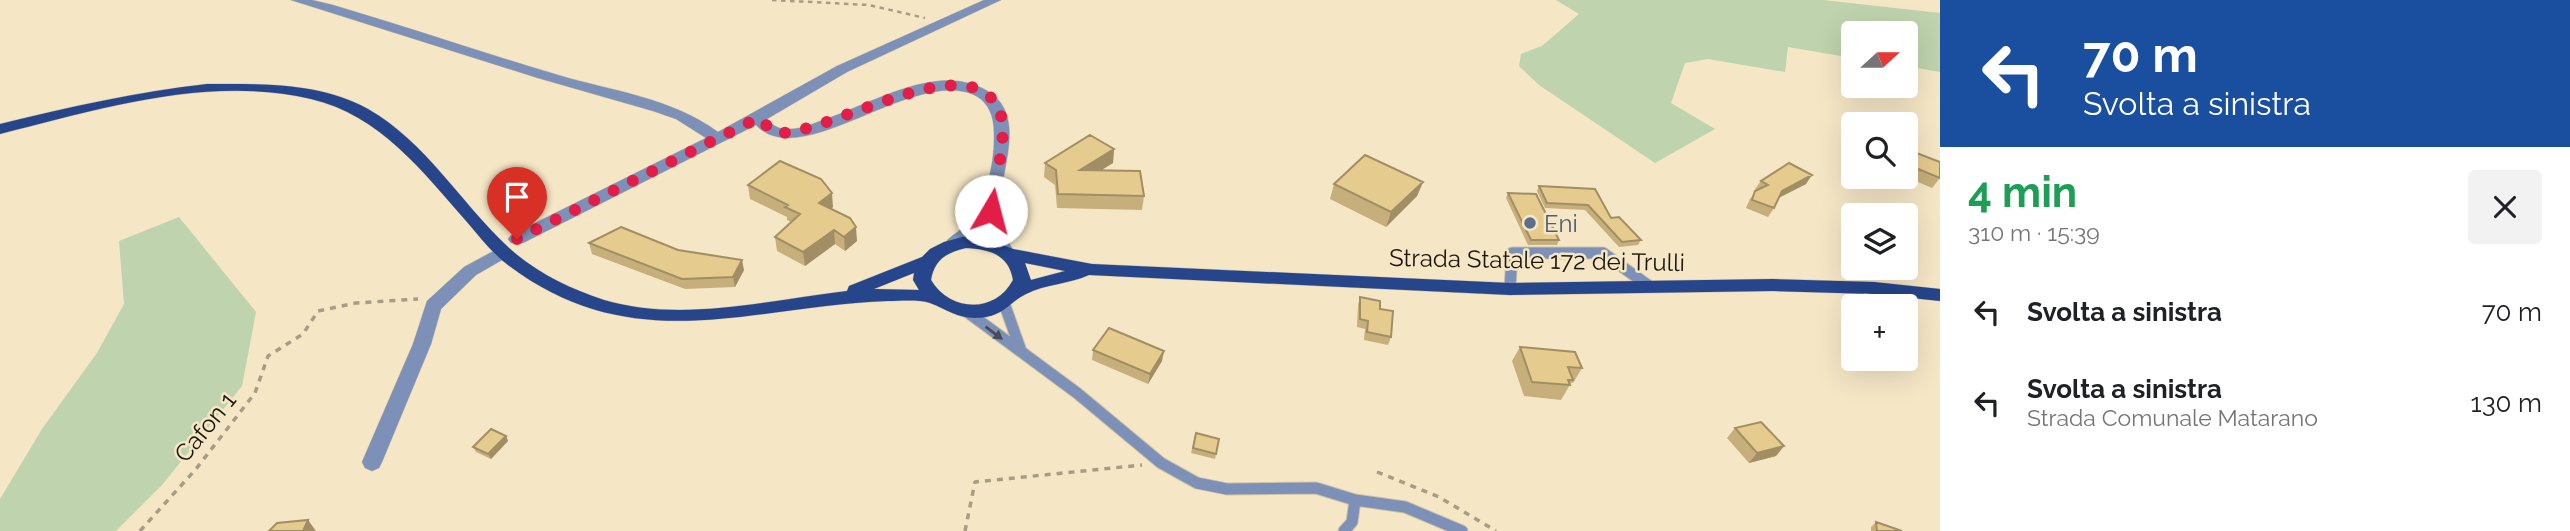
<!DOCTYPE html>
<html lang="it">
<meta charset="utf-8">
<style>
:root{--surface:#fff;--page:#f2f2f2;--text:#202124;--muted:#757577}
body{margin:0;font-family:Raleway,sans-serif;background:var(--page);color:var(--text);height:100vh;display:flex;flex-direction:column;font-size:26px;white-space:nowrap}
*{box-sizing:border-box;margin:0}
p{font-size:23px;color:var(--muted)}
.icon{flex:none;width:38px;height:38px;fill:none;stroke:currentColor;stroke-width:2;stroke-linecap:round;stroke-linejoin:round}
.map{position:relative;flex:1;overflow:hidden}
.sheet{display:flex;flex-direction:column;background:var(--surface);width:630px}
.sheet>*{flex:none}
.guide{background:#1a4fa0;color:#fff;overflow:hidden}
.needle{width:46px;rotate:69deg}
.fabs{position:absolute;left:1841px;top:21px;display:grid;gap:14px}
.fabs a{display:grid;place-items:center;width:77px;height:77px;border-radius:7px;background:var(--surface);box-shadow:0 7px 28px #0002;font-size:35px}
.pin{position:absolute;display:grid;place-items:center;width:60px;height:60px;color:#fff;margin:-72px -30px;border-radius:50% 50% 50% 0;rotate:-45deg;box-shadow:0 0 7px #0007}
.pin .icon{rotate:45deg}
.me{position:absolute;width:77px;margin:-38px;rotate:8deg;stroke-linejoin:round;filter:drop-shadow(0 0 5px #0008)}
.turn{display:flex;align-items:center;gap:24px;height:147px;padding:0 28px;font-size:32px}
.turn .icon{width:91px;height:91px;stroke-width:2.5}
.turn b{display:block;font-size:49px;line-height:60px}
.round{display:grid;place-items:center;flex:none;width:74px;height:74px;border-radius:7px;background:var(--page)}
.summary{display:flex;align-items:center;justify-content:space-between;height:119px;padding:0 28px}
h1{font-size:42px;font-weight:700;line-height:52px;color:#1e9e55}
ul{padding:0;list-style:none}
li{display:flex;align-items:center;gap:21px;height:91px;padding:0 28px}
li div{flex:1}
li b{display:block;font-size:26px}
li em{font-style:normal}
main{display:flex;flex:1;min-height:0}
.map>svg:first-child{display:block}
</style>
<main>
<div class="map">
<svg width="1940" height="531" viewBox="0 0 1940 531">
<rect width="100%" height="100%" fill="#f5e6c6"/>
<path fill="#bed3ae" d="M1556,0H1823L1940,13V72L1906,66V33H1853V58L1788,47L1785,72L1708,59L1685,63L1671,103L1715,129L1655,163L1539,85L1519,66L1521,54L1542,46L1579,14Z
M179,217L256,312L242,386L162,485L116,531H0V499L42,429L97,353L124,304L119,241Z"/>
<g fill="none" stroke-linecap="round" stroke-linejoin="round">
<defs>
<path id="service" d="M1510,289L1512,253H1603L1649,286
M1004,303L1021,351
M966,311L1077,393L1161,463L1197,483L1227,489L1316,488L1355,500L1405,507L1462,531
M1344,531L1352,522L1355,500"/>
<path id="minor" d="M291,0H312L333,5C408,27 483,53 558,75C612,91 672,98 718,132L837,66L984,0H1001L847,72L767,119C773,126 780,130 790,129C802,129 814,123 826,119C866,105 925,71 968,83C1035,101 1001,163 999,210C999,224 1006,238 1013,250L1010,254H998L985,225L959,248H947L944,244C951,234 964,230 971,219C987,195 995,162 994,133C994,117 989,101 972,94C910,70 800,173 756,125L523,243H511L508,239L511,235L706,138L676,119L653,111L538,78Z
M503,246L512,252L509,256L476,275L441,309L431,344L382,462L379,468L372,471L365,468L362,462L413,344L427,301L464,267Z"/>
<path id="primary" d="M207,84C260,84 320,82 368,109C426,142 460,202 507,246C533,271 570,289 604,300C682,323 768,300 847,291L849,286L922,257L930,249L944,242L966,236L985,238L1013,249L1092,264L1510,283L1773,279L1874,282L1940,289V301L1874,294L1773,291L1510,295L1089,275C1070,284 1045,284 1026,294C1011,301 1006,313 986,317C960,321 951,311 930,303C919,299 899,301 888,301C749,306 634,360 508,265C492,253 480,237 467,222C423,172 380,115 311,99C209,75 99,109 0,134V124C69,107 136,92 207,84ZM966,248C990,249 1009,255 1013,280C995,314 950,312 931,280C934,260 947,252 966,248ZM1025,263L1065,271L1031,280ZM914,273L913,280L919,290L874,289Z"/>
</defs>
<use href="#service" stroke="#cec1a5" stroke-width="13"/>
<use href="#minor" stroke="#cec1a5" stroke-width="1"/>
<use href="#primary" stroke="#cec1a5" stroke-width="1"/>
<path stroke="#a89d84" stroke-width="2.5" stroke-dasharray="4.5 4.5" stroke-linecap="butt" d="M772,0L869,5L925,18"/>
<path stroke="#a89d84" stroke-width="3.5" stroke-dasharray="6 6" stroke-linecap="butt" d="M1377,472L1439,497L1496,531
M140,531L196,469L255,393L268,356L303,334L318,311L356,303L418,299
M965,531L975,482L1142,465"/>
<use href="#service" stroke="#7c90b8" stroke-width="11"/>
<use href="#minor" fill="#7c90b8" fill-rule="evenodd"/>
<use href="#primary" fill="#26458b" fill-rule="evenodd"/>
</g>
<path fill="#c6af7b" d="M1114,149L1113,163L1101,170L1144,196L1142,210L1057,208L1055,185L1044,177L1045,163Z
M1906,149L1940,178L1932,188L1906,177Z
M1761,181L1806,184L1779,198L1774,208L1768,217L1746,208L1750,199L1757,190L1755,189Z
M1423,182L1417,196L1386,227L1330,199L1334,184Z
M748,185L833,207L831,209L857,241L845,251L835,244L805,266L777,251L775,237L791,222L787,220V217L750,199Z
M1539,186L1595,189L1611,218L1641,240L1638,245L1619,247L1585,210L1545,208L1537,191Z
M1508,193L1559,240L1557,245H1528L1506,198Z
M589,243L678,250L744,270L735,287L685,289L592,254Z
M1865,294L1887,306H1858L1857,304Z
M1360,297L1380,309L1391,337L1388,345L1364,340L1365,329L1357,327L1358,305Z
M1520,347L1582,368L1573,383H1571L1561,400L1524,396L1512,361Z
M1093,350L1162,361L1148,384L1092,360Z
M1735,428L1784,446L1776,456L1749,463L1727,438Z
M1196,433L1219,439L1215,459L1191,453Z
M506,436L508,441L491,459L476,452L473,447Z
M1876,522L1902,531H1871V527Z"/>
<path fill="#a18e64" d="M1114,149L1113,163L1079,184L1080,170Z
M1812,175L1806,184L1776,199L1782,191Z
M1423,182L1417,196L1386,227L1391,212Z
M832,193L833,207L821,217L819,203Z
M856,227L857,241L845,251L844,237Z
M834,230L835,244L805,266L803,252Z
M742,260L744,270L735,287L733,277Z
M1164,351L1162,361L1148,384L1150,374Z
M506,436L508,441L491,459L488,454Z
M1784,446L1776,456L1749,463L1757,453Z
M308,520L316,531H303Z"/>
<path fill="#e6cb8f" stroke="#a18e64" stroke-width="2" d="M1090,135L1114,149L1080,170L1140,171L1144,196L1058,194L1056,170L1045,163Z
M1906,149L1940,162V178L1906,164Z
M1365,155L1423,182L1391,212L1334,184Z
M780,161L821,179L832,193L819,203L850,218L856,227L844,237L834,230L803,252L775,237L800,214L785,207L788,205L748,185Z
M1789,163L1812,175L1782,191L1774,208L1752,200L1755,191L1768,185L1761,181Z
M1539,186L1595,189L1611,218L1619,217L1641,240L1622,242L1588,205L1547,203Z
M1508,193L1536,194L1559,240H1531Z
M621,227L678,250L742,260L733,277L682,279L589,243Z
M1865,294L1884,298L1887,306H1869Z
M1360,297L1380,301V309L1393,311L1391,337L1367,332L1368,321L1360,319Z
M1109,328L1164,351L1150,374L1093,350Z
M1520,347L1575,352L1582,368L1568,367L1573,380H1568L1570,385L1532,382Z
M1761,422L1784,446L1757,453L1735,428Z
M491,429L506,436L488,454L473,447Z
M1196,433L1219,439L1216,454L1193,448Z
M308,520L303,531H269L277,523Z
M1876,522L1902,531H1877Z"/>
<defs><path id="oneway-solid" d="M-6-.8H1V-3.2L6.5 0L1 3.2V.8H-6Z" transform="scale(1.75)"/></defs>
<use fill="#474d59" href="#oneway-solid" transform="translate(994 333) rotate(37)"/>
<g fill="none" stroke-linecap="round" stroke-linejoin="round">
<path stroke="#e11d48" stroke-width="12" stroke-dasharray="0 21.6" d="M517,239L758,118L775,133C827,138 983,33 1002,120C1006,139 994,190 991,211"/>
</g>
<circle fill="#5c6f8a" stroke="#f5e6c6" stroke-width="2.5" cx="1530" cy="223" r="7"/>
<g text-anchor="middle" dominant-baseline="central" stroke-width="5" stroke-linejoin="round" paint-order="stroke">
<g font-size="24" fill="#4e5e75" stroke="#f5e6c6" text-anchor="start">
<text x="1544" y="223">Eni</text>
</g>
<g font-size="24" fill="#1c170c" stroke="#f5e6c6">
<text transform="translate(1537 260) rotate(1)">Strada Statale 172 dei Trulli</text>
<text transform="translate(205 427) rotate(-51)">Cafon 1</text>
</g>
</g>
</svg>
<div class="fabs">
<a><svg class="needle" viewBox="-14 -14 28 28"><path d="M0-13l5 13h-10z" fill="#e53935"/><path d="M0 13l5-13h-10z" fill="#757577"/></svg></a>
<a><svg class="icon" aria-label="search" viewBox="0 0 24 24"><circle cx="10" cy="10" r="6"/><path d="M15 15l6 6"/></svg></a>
<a><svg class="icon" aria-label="layers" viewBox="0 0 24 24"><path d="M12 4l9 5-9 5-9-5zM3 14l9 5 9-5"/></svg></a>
<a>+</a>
</div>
<div class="pin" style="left:517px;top:239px;background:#d93025"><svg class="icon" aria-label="arrive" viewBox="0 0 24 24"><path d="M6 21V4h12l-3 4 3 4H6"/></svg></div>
<svg class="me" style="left:991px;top:211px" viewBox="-20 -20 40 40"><circle r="19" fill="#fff"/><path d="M0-13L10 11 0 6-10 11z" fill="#e11d48"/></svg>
</div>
<section class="sheet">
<div class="guide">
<div class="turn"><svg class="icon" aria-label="left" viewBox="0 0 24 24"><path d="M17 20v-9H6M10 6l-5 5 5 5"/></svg><div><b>70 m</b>Svolta a sinistra</div></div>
</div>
<div class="summary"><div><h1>4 min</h1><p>310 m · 15:39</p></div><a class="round"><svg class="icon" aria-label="close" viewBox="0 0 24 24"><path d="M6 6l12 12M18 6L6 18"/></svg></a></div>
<ul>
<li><svg class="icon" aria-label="left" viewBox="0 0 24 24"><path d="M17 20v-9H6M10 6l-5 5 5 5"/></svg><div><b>Svolta a sinistra</b></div><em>70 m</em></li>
<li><svg class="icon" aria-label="left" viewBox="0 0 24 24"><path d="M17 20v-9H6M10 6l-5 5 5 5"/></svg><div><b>Svolta a sinistra</b><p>Strada Comunale Matarano</p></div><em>130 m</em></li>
</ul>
</section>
</main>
